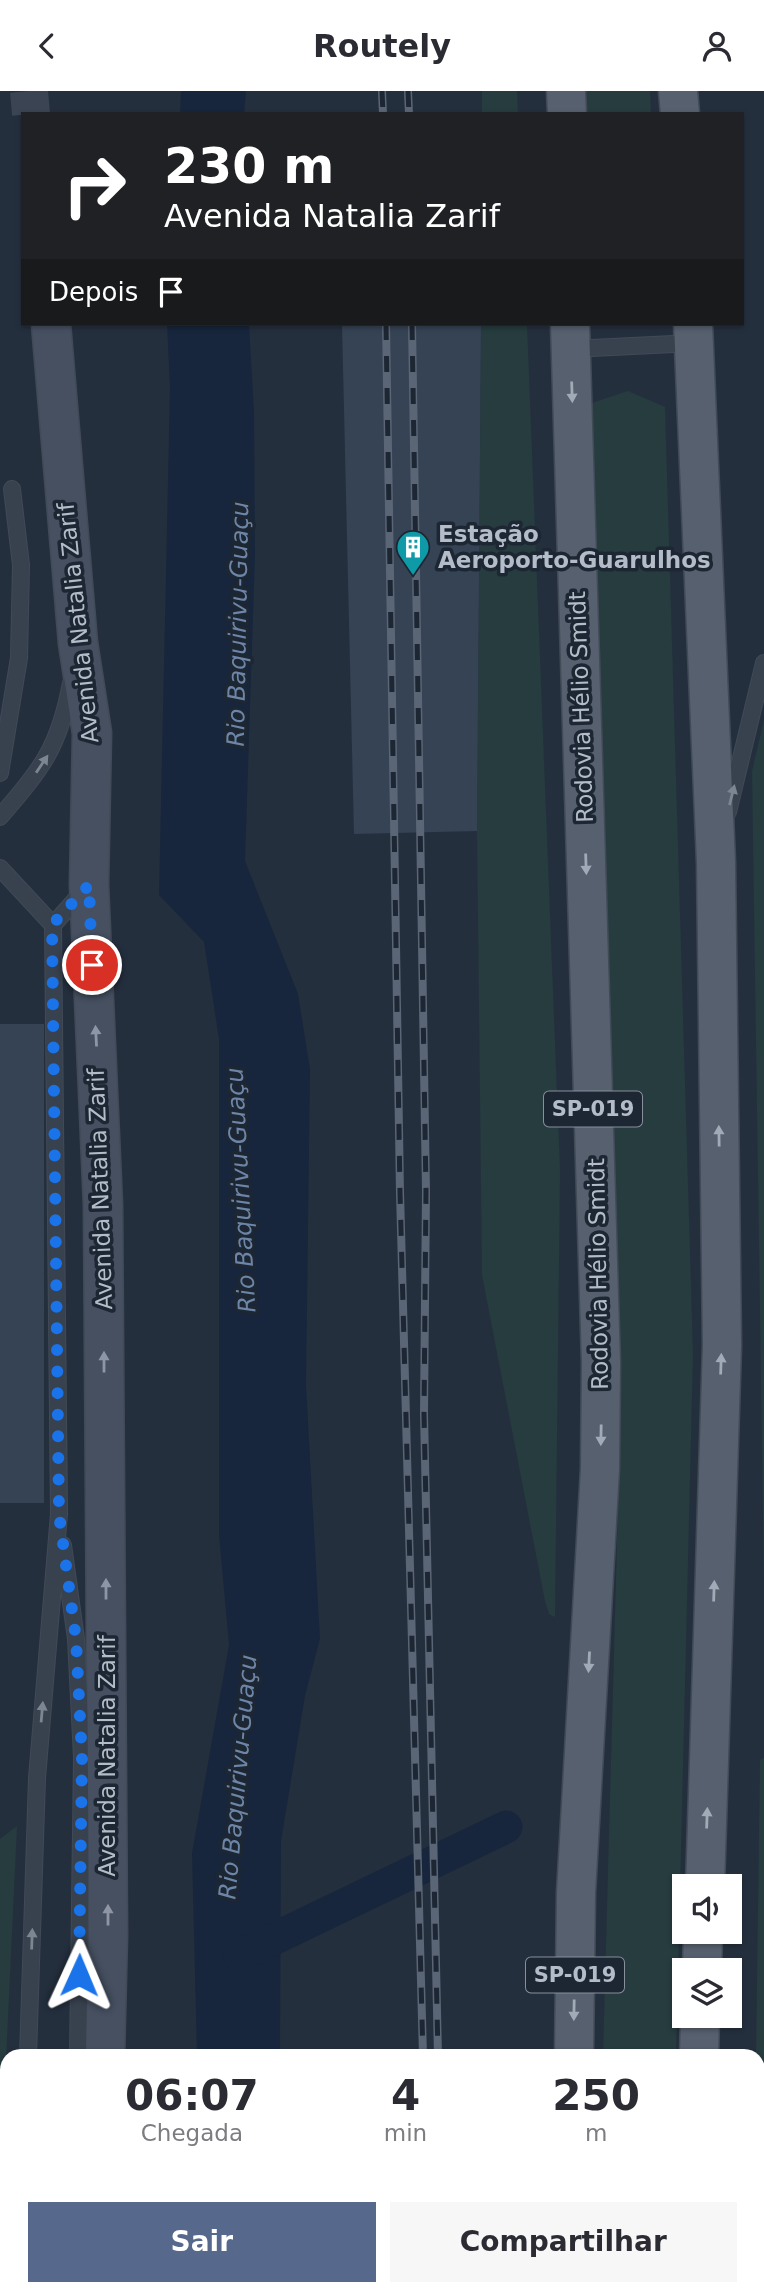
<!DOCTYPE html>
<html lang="pt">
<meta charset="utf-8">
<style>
:root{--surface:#fff;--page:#f7f7f7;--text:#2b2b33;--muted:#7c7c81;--accent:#56698c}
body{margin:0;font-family:"DejaVu Sans",sans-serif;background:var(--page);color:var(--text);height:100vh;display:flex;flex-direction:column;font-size:26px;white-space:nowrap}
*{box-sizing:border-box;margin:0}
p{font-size:23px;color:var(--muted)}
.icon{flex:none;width:38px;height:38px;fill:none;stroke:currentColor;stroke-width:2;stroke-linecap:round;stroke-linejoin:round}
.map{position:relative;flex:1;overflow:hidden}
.side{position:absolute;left:0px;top:1958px;width:765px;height:247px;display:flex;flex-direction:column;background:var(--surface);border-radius:21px 21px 0 0;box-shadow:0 2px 5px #0004}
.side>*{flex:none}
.top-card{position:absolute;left:21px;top:21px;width:723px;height:214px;border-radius:0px;box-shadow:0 2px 5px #0004;background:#202124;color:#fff;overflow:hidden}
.buttons{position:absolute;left:672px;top:1783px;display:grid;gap:14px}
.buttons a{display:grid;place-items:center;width:70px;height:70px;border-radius:0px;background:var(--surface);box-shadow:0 2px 5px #0004;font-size:35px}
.pin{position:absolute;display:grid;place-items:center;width:60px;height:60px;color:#fff;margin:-30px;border:4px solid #fff;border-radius:50%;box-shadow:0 2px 7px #0007}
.me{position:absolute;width:77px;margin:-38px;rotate:1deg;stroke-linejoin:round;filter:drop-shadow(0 0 5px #0008)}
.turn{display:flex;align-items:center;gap:24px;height:147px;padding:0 28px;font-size:32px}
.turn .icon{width:91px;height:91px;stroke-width:2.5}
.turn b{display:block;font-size:49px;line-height:60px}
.then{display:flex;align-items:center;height:66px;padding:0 28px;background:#0003;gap:14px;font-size:26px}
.eta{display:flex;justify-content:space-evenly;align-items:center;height:119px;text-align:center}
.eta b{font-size:42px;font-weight:700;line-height:49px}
.cta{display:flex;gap:14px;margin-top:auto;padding:14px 28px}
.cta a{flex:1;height:80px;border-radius:0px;background:var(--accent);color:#fff;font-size:28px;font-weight:700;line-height:80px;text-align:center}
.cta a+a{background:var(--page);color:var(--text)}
header{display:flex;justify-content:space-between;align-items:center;height:91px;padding:0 28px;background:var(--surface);font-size:32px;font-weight:700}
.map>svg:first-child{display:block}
</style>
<header><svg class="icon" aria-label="back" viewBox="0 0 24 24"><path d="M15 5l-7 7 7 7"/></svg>Routely<svg class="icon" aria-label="person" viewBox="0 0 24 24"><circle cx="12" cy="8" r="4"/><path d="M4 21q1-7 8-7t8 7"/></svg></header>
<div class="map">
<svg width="764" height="2204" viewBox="0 0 764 2204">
<rect width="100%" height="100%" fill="#242f3e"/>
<path fill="#263c3f" d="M482,0H517L518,23H482Z
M577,0H650L651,23H578Z
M481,233H527L560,1080L555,1526L549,1523L545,1510L482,1184L477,740Z
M628,300L665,316L693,1263L676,1965H603L619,1377L589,313Z
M764,629V1493L752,680Z
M764,1667V2109L758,2096L756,1965L760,1669Z
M17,1735L0,2097V1748Z
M597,2198H670V2204H597Z"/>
<path fill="#17263c" d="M181,0H246L244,23H180Z
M167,233H249L254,320L255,464L245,770L298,903L310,978L306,1294L320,1548L305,1605L281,1750L280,1965H197L192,1762L229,1554L219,1444V948L204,851L159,804L170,297Z
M189,2198H278V2204H189Z"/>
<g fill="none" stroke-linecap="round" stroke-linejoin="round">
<path stroke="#17263c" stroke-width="33" d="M240,1864L506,1736"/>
</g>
<path fill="#364354" d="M342,233H481L477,740L354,743Z
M0,933H44V1412H0Z"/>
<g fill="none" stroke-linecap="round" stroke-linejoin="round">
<path stroke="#3a4453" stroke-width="38" stroke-dasharray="38 19" stroke-linecap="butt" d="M29,0L31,23"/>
<defs>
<path id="lane" d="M571,258L694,252
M0,682L19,567L21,474L12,398
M728,721L764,572
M0,726C42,677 59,657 71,592
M0,777L53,834
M63,1454L76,1548L82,1666L78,1965
M28,1965L37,1687L59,1423L53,834L85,798
M0,2154L7,2144
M75,2204V2198"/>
<path id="secondary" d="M51,233L78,552L92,642L89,794L103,1114L108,1844L105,1965
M100,2204V2198"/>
<path id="primary" d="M566,0L567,23
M678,0L680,23
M570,233L601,1272L600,1378L576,1802L574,1965
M693,233L716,771L722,1255L705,1796
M702,1880L703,1841
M699,1965L700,1925
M747,2198L749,2204
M571,2204V2198
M692,2204V2198"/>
</defs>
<use href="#lane" stroke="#414a57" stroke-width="18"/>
<use href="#secondary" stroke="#414a57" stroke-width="41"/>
<use href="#primary" stroke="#414a57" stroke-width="41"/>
<use href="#lane" stroke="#38414e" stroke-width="16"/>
<use href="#secondary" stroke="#465061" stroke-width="38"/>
<use href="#primary" stroke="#56606e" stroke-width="38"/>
<defs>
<path id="rail" d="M382,0L383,23
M408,0L409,23
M386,233L400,1101L423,1965
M412,233L426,1100L424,1323L438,1965
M426,2198V2204
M444,2198L445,2204"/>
</defs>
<use href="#rail" stroke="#5a6575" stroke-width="8"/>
<use href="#rail" stroke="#1d2633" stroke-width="5" stroke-dasharray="16" stroke-linecap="butt"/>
</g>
<defs><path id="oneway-solid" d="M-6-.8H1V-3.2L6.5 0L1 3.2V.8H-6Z" transform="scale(1.75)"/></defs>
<g fill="#a1aab7">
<use href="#oneway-solid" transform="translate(572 301) rotate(88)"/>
<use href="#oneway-solid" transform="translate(586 773) rotate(88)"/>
<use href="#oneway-solid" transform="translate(719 1045) rotate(-91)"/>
<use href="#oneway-solid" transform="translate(721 1273) rotate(-88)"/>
<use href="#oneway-solid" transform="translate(601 1344) rotate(91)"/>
<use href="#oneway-solid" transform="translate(714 1500) rotate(-88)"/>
<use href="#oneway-solid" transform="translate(589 1571) rotate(93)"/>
<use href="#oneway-solid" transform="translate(707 1727) rotate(-88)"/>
<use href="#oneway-solid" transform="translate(574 1919) rotate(91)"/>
</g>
<g fill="#7c8592">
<use href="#oneway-solid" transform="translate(42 673) rotate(-56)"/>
<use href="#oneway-solid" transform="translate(732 704) rotate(-76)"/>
<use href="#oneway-solid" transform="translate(42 1621) rotate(-85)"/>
<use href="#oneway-solid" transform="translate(32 1848) rotate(-88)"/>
</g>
<g fill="#8e96a5">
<use href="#oneway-solid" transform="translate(96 945) rotate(-93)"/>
<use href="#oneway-solid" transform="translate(104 1271) rotate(-90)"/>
<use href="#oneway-solid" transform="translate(106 1498) rotate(-90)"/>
<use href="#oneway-solid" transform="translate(108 1824) rotate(-90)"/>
</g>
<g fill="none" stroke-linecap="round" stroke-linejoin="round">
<path stroke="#1a73e8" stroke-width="12" stroke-dasharray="0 21.6" d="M79,1884L82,1666L76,1548L59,1423L52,834L89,794L92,874"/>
</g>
<defs>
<symbol id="building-pin" viewBox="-11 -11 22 30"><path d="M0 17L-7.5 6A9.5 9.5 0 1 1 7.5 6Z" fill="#0f9aa8" stroke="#1d2633"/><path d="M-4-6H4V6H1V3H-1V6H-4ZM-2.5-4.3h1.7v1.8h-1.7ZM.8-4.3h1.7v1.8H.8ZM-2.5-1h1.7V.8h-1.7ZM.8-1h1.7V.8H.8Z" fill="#fff"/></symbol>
</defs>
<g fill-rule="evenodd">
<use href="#building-pin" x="394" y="437" width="38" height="52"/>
</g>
<g text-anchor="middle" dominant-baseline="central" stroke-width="7" stroke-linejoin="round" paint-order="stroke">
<g fill="#1d2633" stroke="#878f9c" stroke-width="2">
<rect x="544" y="1000.5" width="98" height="35" rx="5"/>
<rect x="526" y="1866.5" width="98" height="35" rx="5"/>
</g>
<g font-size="21" font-weight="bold" fill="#b4bcc9">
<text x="593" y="1018">SP-019</text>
<text x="575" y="1884">SP-019</text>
</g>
<g font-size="23" font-weight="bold" fill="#b4bcc9" stroke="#1d2633" text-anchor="start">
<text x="438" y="443">Estação<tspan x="438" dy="26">Aeroporto-Guarulhos</tspan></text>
</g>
<g font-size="23" fill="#b4bcc9" stroke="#1d2633">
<text transform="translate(78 532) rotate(-96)">Avenida Natalia Zarif</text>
<text transform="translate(581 616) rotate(-92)">Rodovia Hélio Smidt</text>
<text transform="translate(100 1098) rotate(-92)">Avenida Natalia Zarif</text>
<text transform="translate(598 1183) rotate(-91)">Rodovia Hélio Smidt</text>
<text transform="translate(107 1665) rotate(-90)">Avenida Natalia Zarif</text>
</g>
<g font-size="24" font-style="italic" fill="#6d86a8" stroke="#1d2633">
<text transform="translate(238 533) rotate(-89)">Rio Baquirivu-Guaçu</text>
<text transform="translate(241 1099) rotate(-93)">Rio Baquirivu-Guaçu</text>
<text transform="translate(238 1686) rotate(-85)">Rio Baquirivu-Guaçu</text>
</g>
</g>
</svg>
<div class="buttons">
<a><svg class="icon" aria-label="sound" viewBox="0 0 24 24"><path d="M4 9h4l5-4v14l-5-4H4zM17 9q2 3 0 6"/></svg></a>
<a><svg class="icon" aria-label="layers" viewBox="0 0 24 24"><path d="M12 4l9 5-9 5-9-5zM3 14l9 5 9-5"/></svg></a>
</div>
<div class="pin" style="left:92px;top:874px;background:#d93025"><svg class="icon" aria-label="arrive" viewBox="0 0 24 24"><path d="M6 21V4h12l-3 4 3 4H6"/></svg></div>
<svg class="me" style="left:79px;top:1884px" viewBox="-20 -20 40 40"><path d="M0-17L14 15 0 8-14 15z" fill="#1a73e8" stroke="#fff" stroke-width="4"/></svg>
<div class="top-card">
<div class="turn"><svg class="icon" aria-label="right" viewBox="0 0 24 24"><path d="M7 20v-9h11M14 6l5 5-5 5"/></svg><div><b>230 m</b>Avenida Natalia Zarif</div></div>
<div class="then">Depois<svg class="icon" aria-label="arrive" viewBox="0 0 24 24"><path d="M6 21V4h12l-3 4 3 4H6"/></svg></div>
</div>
<section class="side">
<div class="eta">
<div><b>06:07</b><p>Chegada</p></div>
<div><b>4</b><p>min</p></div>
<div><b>250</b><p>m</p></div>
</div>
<div class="cta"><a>Sair</a><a>Compartilhar</a></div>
</section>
</div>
